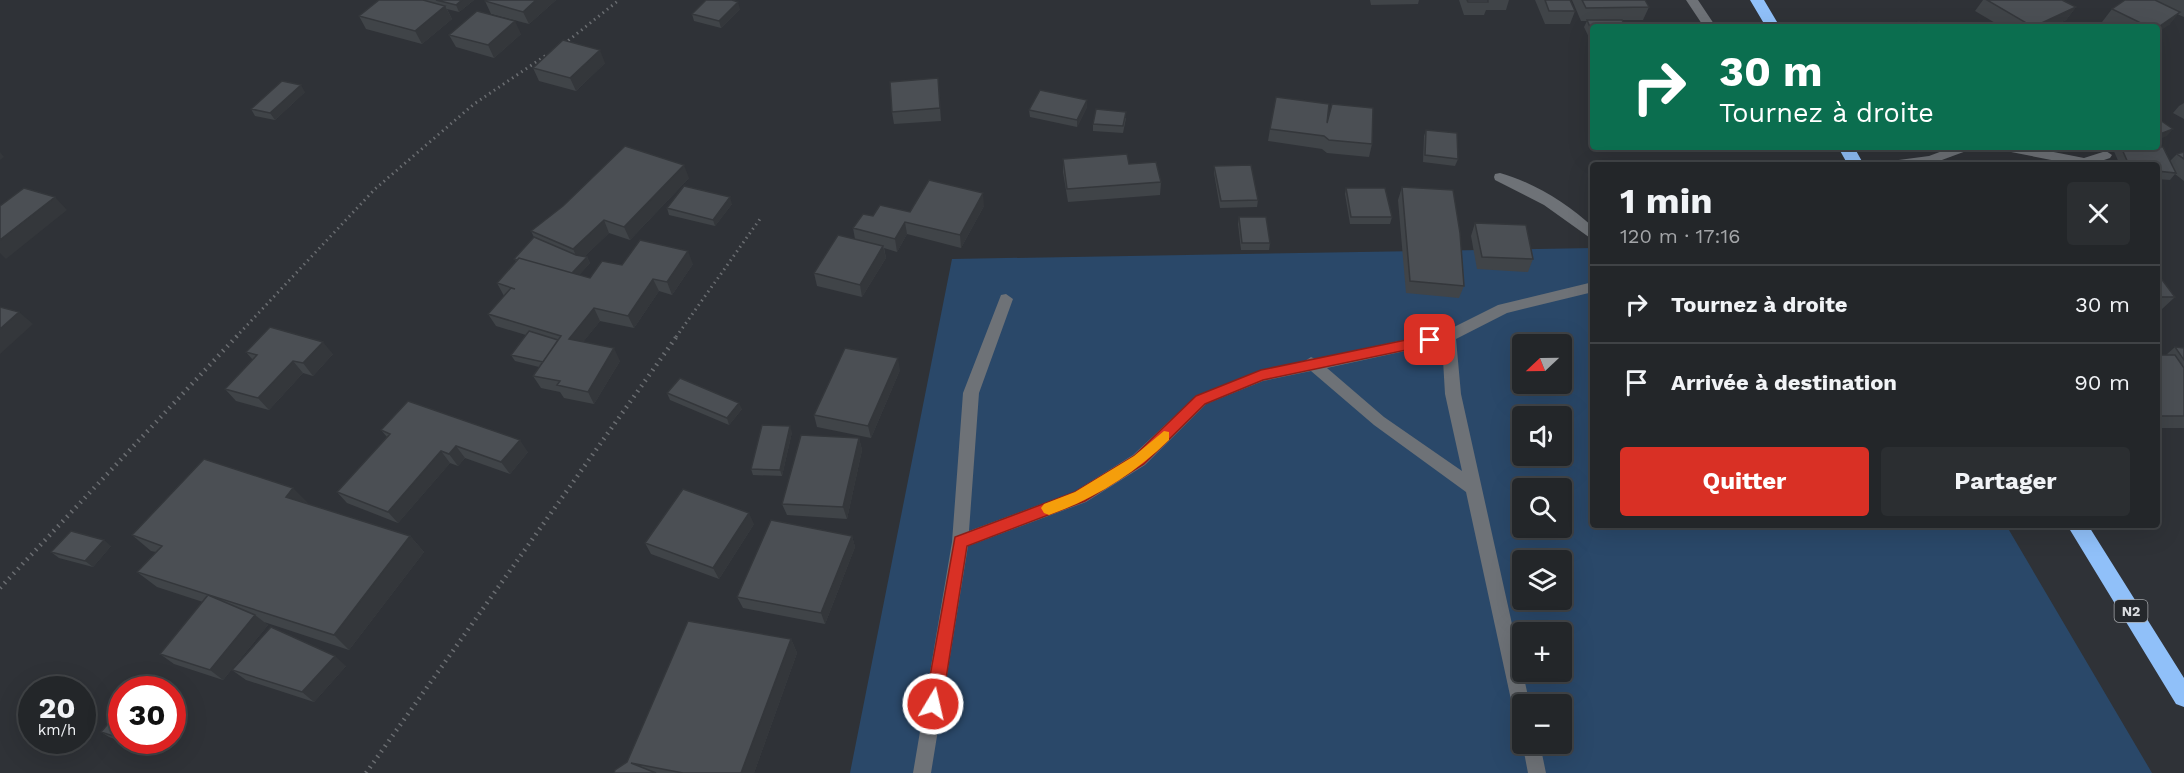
<!DOCTYPE html>
<html lang="fr">
<meta charset="utf-8">
<style>
:root{--surface:#232629;--page:#2b2e31;--text:#f1f3f6;--muted:#a3a5a8;--line:#404346;--accent:#d93025}
body{margin:0;font-family:"Work Sans",sans-serif;background:var(--page);color:var(--text);height:100vh;display:flex;flex-direction:column;font-size:22px;white-space:nowrap}
*{box-sizing:border-box;margin:0}
p{font-size:20px;color:var(--muted)}
.icon{flex:none;width:33px;height:33px;fill:none;stroke:currentColor;stroke-width:2;stroke-linecap:round;stroke-linejoin:round}
.map{position:relative;flex:1;overflow:hidden}
.details{position:absolute;left:1590px;top:162px;width:570px;height:366px;display:flex;flex-direction:column;background:var(--surface);border-radius:6px;box-shadow:0 6px 24px #0002,0 0 0 2px var(--line)}
.details>*{flex:none}
.hud{position:absolute;left:1590px;top:24px;width:570px;height:126px;border-radius:6px;box-shadow:0 6px 24px #0002,0 0 0 2px var(--line);background:#0b6e4f;color:#fff;overflow:hidden}
.needle{width:39px;rotate:248deg}
.tools{position:absolute;left:1512px;top:334px;display:grid;gap:12px}
.tools a{display:grid;place-items:center;width:60px;height:60px;border-radius:6px;background:var(--surface);box-shadow:0 6px 24px #0002,0 0 0 2px var(--line);font-size:30px}
.speed{position:absolute;left:18px;top:676px;display:flex;gap:12px;font-size:30px;font-weight:700;text-align:center}
.speed>*{display:grid;place-content:center;width:78px;height:78px;border-radius:50%;background:var(--surface);box-shadow:0 6px 24px #0002,0 0 0 2px var(--line);line-height:1}
.speed small{font-size:15px;font-weight:400}
.speed .limit{border:9px solid #d22;background:#fff;color:#111}
.pin{position:absolute;display:grid;place-items:center;width:51px;height:51px;color:#fff;margin:-26px;border-radius:12px;box-shadow:0 3px 9px #0006}
.me{position:absolute;width:66px;margin:-33px;rotate:9deg;stroke-linejoin:round;filter:drop-shadow(0 0 4px #0008)}
.turn{display:flex;align-items:center;gap:21px;height:126px;padding:0 30px;font-size:27px}
.turn .icon{width:78px;height:78px;stroke-width:2.5}
.turn b{display:block;font-size:42px;line-height:51px}
.round{display:grid;place-items:center;flex:none;width:63px;height:63px;border-radius:6px;background:var(--page)}
.head{display:flex;align-items:center;justify-content:space-between;height:102px;padding:0 30px}
h1{font-size:36px;font-weight:700;line-height:45px}
.cta{display:flex;gap:12px;margin-top:auto;padding:12px 30px}
.cta a{flex:1;height:69px;border-radius:6px;background:var(--accent);color:#fff;font-size:24px;font-weight:700;line-height:69px;text-align:center}
.cta a+a{background:var(--page);color:var(--text)}
ul{padding:0;list-style:none}
li{display:flex;align-items:center;gap:18px;height:78px;padding:0 30px;border-top:2px solid var(--line)}
li div{flex:1}
li b{display:block;font-size:22px}
li em{font-style:normal}
.map>svg:first-child{display:block}
</style>
<div class="map">
<svg width="2184" height="773" viewBox="0 0 2184 773">
<rect width="100%" height="100%" fill="#2f3237"/>
<path fill="#2a4869" fill-rule="evenodd" d="M1593,248V525H2006L2152,773H850L952,259ZM1522,345H1562V384H1522ZM1522,417H1562V456H1522ZM1522,489H1562V528H1522ZM1522,561H1562V600H1522ZM1522,633H1562V672H1522ZM1522,705H1562V744H1522Z"/>
<g fill="none" stroke-linecap="round" stroke-linejoin="round">
<path stroke="#6a6d71" stroke-width="3" stroke-dasharray="1.5 4" stroke-linecap="butt" d="M564,44L619,0
M236,337L375,189L474,104L548,54
M676,337L760,219"/>
<path stroke="#6a6d71" stroke-width="4.5" stroke-dasharray="1.5 5" stroke-linecap="butt" d="M0,588L237,336
M366,773L677,336"/>
<path fill="#6e7277" fill-rule="evenodd" d="M1686,0H1698L1716,27H1704Z
M1953,147H1971L1969,150L1931,164L1885,165L1891,161L1929,156Z
M2000,147H2028L2084,158L2106,151L2112,155L2110,158L2089,165H2077L2006,151Z
M1500,173C1533,182 1568,204 1593,227V240L1544,205L1495,180L1494,177L1495,174Z
M1593,282V292L1507,313L1456,339L1461,394L1530,705H1522V717L1516,715L1513,709L1466,492L1374,425L1311,371L1263,381L1206,404L1145,465L1086,502L968,546L931,773H913L952,542L963,393L1001,295L1006,294L1013,299L979,393L969,531L1074,492L1133,455L1196,396L1261,370L1305,361L1311,357L1315,359L1446,331L1498,305ZM1442,343L1445,394L1462,471L1384,417L1327,368Z
M1522,742L1540,744L1546,773H1528Z"/>
<path fill="#90c0f9" fill-rule="evenodd" d="M1750,0H1764L1780,27H1766Z
M1838,147H1854L1864,165H1848Z
M2067,525H2088L2184,678V707L2176,704Z"/>
</g>
<path fill="#404448" d="M379,0H474L459,12L447,9L452,19L422,44L366,29L359,16Z
M486,0H556L529,24L491,14L485,1Z
M1370,0H1419L1418,4L1371,5Z
M1459,0H1509L1506,10H1486L1484,15H1464Z
M1535,0H1570L1575,11L1570,24H1545Z
M1572,0H1645L1649,7L1643,20H1612L1593,27V46L1584,27L1587,21H1581Z
M1983,0H2062L2076,7L2066,20L2051,27H2002L1975,11Z
M2125,0H2184V17L2177,14L2169,25L2157,27H2112L2102,22L2112,9Z
M740,9L721,28L694,21L692,14Z
M521,34L494,58L456,47L449,35Z
M605,63L576,91L539,81L533,68Z
M938,78L941,121L894,124L892,112Z
M305,92L275,120L255,116L251,109Z
M1087,100V107L1077,127L1030,117L1029,110Z
M2184,103V119L2173,113L2179,106Z
M1126,118L1123,133L1093,131V124Z
M1327,123L1372,144L1369,157L1327,153L1322,149L1268,141L1270,129Z
M1426,130L1458,159L1455,166L1423,162L1424,136Z
M2112,147H2157L2170,161L2177,154L2184,152V181L2175,174L2170,180L2157,179V165H2120Z
M1063,159L1129,164L1161,182L1160,195L1068,202L1063,172Z
M1214,166L1258,200L1257,207L1220,208L1214,173Z
M689,178L630,240L609,233L585,256L587,257L590,263L579,275L590,278L622,265L693,264L672,295L659,291L634,328L600,321L583,342L620,361L594,404L564,398L560,392L541,388L533,376L539,367L515,361L511,355L526,335L496,326L488,314L504,296L497,283L516,261L514,259L534,237L531,231Z
M1402,187L1464,286L1459,298L1406,293L1398,200Z
M1346,188L1392,217L1390,224H1350L1345,194Z
M732,204L715,226L669,215L667,208Z
M984,206L961,248L907,234L897,252L884,248L886,258L862,297L817,286L814,273L855,239L853,228L873,216Z
M1239,217L1270,243L1269,250H1241L1238,224Z
M1475,223L1533,259L1528,272L1477,269L1471,236Z
M2157,273L2175,297L2161,310H2157Z
M2175,347L2184,348V428H2157V355H2166Z
M246,352L333,354L313,376L303,373L269,410L236,401L225,389L253,360Z
M900,370L871,438L817,427L814,415Z
M667,393L742,409L729,425L670,400Z
M381,430L528,452L510,474L465,458L458,466L450,463L398,523L347,503L337,492L387,437Z
M792,432L782,476L753,475L751,469Z
M859,438L862,450L847,519L787,515L782,504Z
M308,504L410,536L424,552L349,650L264,622L268,625L223,680L174,664L160,654L203,602L157,587L137,572L156,552L151,551L132,535Z
M754,524L719,579L651,554L645,543Z
M852,536L855,547L825,624L743,608L737,597Z
M111,546L93,567L59,558L51,552Z
M791,639L797,653L754,773H614Z
M346,666L314,702L246,680L232,670Z
M122,707V741H150L144,749L109,737L101,732Z"/>
<path fill="#34373b" d="M462,0H474L459,12L456,5Z
M536,0H556L529,24L523,12Z
M738,2L740,9L721,28L719,21Z
M445,6L452,19L422,44L415,31Z
M2076,7L2066,20L2051,27H2033Z
M2180,12L2169,25L2157,33V28Z
M515,21L521,34L494,58L488,45Z
M600,50L605,63L576,91L570,78Z
M301,85L305,92L275,120L270,113Z
M1087,100V107L1077,127V120Z
M2173,129L2167,136L2157,140V137L2160,134Z
M0,152L4,157L0,160Z
M684,165L689,178L630,240L624,227Z
M983,193L984,206L961,248L960,235Z
M55,197L67,210L6,259L0,253V240Z
M730,197L732,204L715,226L713,220Z
M604,220L609,233L579,262L573,249Z
M905,222L907,234L897,252L895,239Z
M883,246L886,258L862,297L860,285Z
M688,251L693,264L672,295L667,282Z
M587,257L590,263L572,283L568,277Z
M653,279L659,291L634,328L628,316Z
M594,308L600,321L576,351L569,339Z
M19,312L33,324L0,354V329Z
M323,342L333,354L313,376L303,363Z
M614,348L620,361L594,404L588,392Z
M898,358L900,370L871,438L868,426Z
M293,361L303,373L269,410L258,398Z
M739,403L742,409L729,425L727,418Z
M790,426L792,432L782,476L780,470Z
M859,438L862,450L847,519L843,507Z
M520,440L528,452L510,474L501,462Z
M456,446L465,458L458,466L449,454Z
M441,451L450,463L398,523L388,512Z
M293,488L309,504L286,497Z
M749,513L754,524L719,579L713,568Z
M410,536L424,552L349,650L334,635Z
M852,536L855,547L825,624L821,613Z
M104,540L111,546L93,567L85,561Z
M255,615L268,625L223,680L210,670Z
M791,639L797,653L754,773H741Z
M335,656L346,666L314,702L302,692Z
M175,694L183,699L172,712V697Z
M138,741H150L144,749L136,744Z"/>
<path fill="#4b4f54" stroke="#34373b" stroke-width="1.5" d="M379,0H423L445,6L415,31L359,16Z
M436,0H462L456,5Z
M486,0H536L523,12L485,1Z
M706,0H732L738,2L719,21L692,14Z
M1467,0H1488V2H1468Z
M1545,0H1570L1575,11H1549Z
M1582,0H1645L1649,7L1586,8Z
M1987,0H2062L2076,7L2033,27Z
M2125,0H2155L2180,12L2157,28L2149,27L2112,9Z
M477,11L515,21L488,45L449,35Z
M1587,20H1622L1625,27H1593V34Z
M1919,22L1927,27H1901Z
M563,40L600,50L570,78L533,68Z
M938,78L940,108L892,112L890,82Z
M282,81L301,85L270,113L251,109Z
M1040,90L1087,100L1077,120L1029,110Z
M1276,97L1329,104L1327,123L1332,104L1373,108L1372,144L1329,140L1324,136L1270,129Z
M1096,109L1126,112L1123,126L1093,124Z
M2160,120L2173,129L2160,134L2157,131V121Z
M1426,130L1457,133L1458,159L1425,155Z
M625,146L684,165L624,227L604,220L573,249L531,231L563,206Z
M2157,146L2163,147L2176,173L2157,171V165H2129L2121,147H2157Z
M2184,152V159L2177,154Z
M1127,154L1129,164L1156,162L1161,182L1067,189L1063,159Z
M1251,165L1258,200L1221,201L1214,166Z
M929,180L983,193L960,235L905,222L895,239L853,228L863,214L873,216L880,205L910,212Z
M684,186L730,197L713,220L667,208Z
M1402,187L1453,190L1460,233L1464,286L1410,281Z
M24,188L55,197L0,240V206Z
M1346,188H1385L1392,217H1351Z
M1239,217H1266L1270,243H1242Z
M1475,223L1526,225L1533,259L1482,257Z
M838,235L883,246L860,285L814,273Z
M534,237L576,255L587,257L572,273L519,258L517,260L514,259Z
M640,240L688,251L667,282L653,279L628,316L594,308L569,339L614,348L588,392L557,385L560,381L533,376L561,336L488,314L511,288L515,289L497,283L519,258L590,278L602,261L622,265Z
M2157,273L2175,297H2157Z
M0,307L19,312L0,329Z
M270,327L323,342L303,363L293,361L258,398L225,389L257,355L246,352Z
M529,331L558,340L543,362L511,355Z
M2175,347L2184,348V360Z
M845,348L898,358L868,426L814,415Z
M2157,355H2175L2184,368V416H2157Z
M680,378L739,403L727,418L667,393Z
M408,401L520,440L501,462L456,446L449,454L441,451L388,512L337,492L390,434L381,430Z
M762,425L790,426L780,470L751,469Z
M801,435L859,438L843,507L782,504Z
M204,459L293,488L286,497L410,536L334,635L137,572L162,546L132,535Z
M683,489L749,513L713,568L645,543Z
M771,520L852,536L821,613L737,597Z
M71,531L104,540L85,561L51,552Z
M208,595L255,615L210,670L160,654Z
M688,621L791,639L741,773H683L631,763L656,773H614L615,770L627,762Z
M271,627L335,656L302,692L232,670Z
M141,683L164,690H136Z
M122,707V739L101,732Z
M127,741H138L136,744Z"/>
<path fill="#d93025" stroke="#8d1f18" stroke-width="1.5" d="M1430,335L1435,337V344L1263,380L1205,404L1144,464L1085,501L967,546L942,704L939,709L933,711L928,709L925,704L955,537L1075,492L1134,456L1196,396L1261,370Z"/>
<path fill="#f59e0b" d="M1164,431L1169,432V440C1134,474 1094,499 1049,515L1044,513L1041,508L1044,504L1075,492L1134,456Z"/>
<g text-anchor="middle" dominant-baseline="central" stroke-width="6" stroke-linejoin="round" paint-order="stroke">
<rect fill="#25282c" stroke="#a3a5a9" stroke-width="1.5" x="2114.5" y="600" width="33" height="22" rx="4.5"/>
<g font-size="14" font-weight="bold" fill="#d9dbde">
<text x="2131" y="611">N2</text>
</g>
</g>
</svg>
<div class="tools">
<a><svg class="needle" viewBox="-14 -14 28 28"><path d="M0-13l5 13h-10z" fill="#e53935"/><path d="M0 13l5-13h-10z" fill="#a3a5a8"/></svg></a>
<a><svg class="icon" aria-label="sound" viewBox="0 0 24 24"><path d="M4 9h4l5-4v14l-5-4H4zM17 9q2 3 0 6"/></svg></a>
<a><svg class="icon" aria-label="search" viewBox="0 0 24 24"><circle cx="10" cy="10" r="6"/><path d="M15 15l6 6"/></svg></a>
<a><svg class="icon" aria-label="layers" viewBox="0 0 24 24"><path d="M12 4l9 5-9 5-9-5zM3 14l9 5 9-5"/></svg></a>
<a>+</a>
<a>−</a>
</div>
<div class="speed"><div>20<small>km/h</small></div><div class="limit">30</div></div>
<div class="pin" style="left:1430px;top:340px;background:#d93025"><svg class="icon" aria-label="arrive" viewBox="0 0 24 24"><path d="M6 21V4h12l-3 4 3 4H6"/></svg></div>
<svg class="me" style="left:933px;top:704px" viewBox="-20 -20 40 40"><circle r="17" fill="#d93025" stroke="#fff" stroke-width="3"/><path d="M0-11L8 9 0 5-8 9z" fill="#fff"/></svg>
<div class="hud">
<div class="turn"><svg class="icon" aria-label="right" viewBox="0 0 24 24"><path d="M7 20v-9h11M14 6l5 5-5 5"/></svg><div><b>30 m</b>Tournez à droite</div></div>
</div>
<section class="details">
<div class="head"><div><h1>1 min</h1><p>120 m · 17:16</p></div><a class="round"><svg class="icon" aria-label="close" viewBox="0 0 24 24"><path d="M6 6l12 12M18 6L6 18"/></svg></a></div>
<ul>
<li><svg class="icon" aria-label="right" viewBox="0 0 24 24"><path d="M7 20v-9h11M14 6l5 5-5 5"/></svg><div><b>Tournez à droite</b></div><em>30 m</em></li>
<li><svg class="icon" aria-label="arrive" viewBox="0 0 24 24"><path d="M6 21V4h12l-3 4 3 4H6"/></svg><div><b>Arrivée à destination</b></div><em>90 m</em></li>
</ul>
<div class="cta"><a>Quitter</a><a>Partager</a></div>
</section>
</div>
